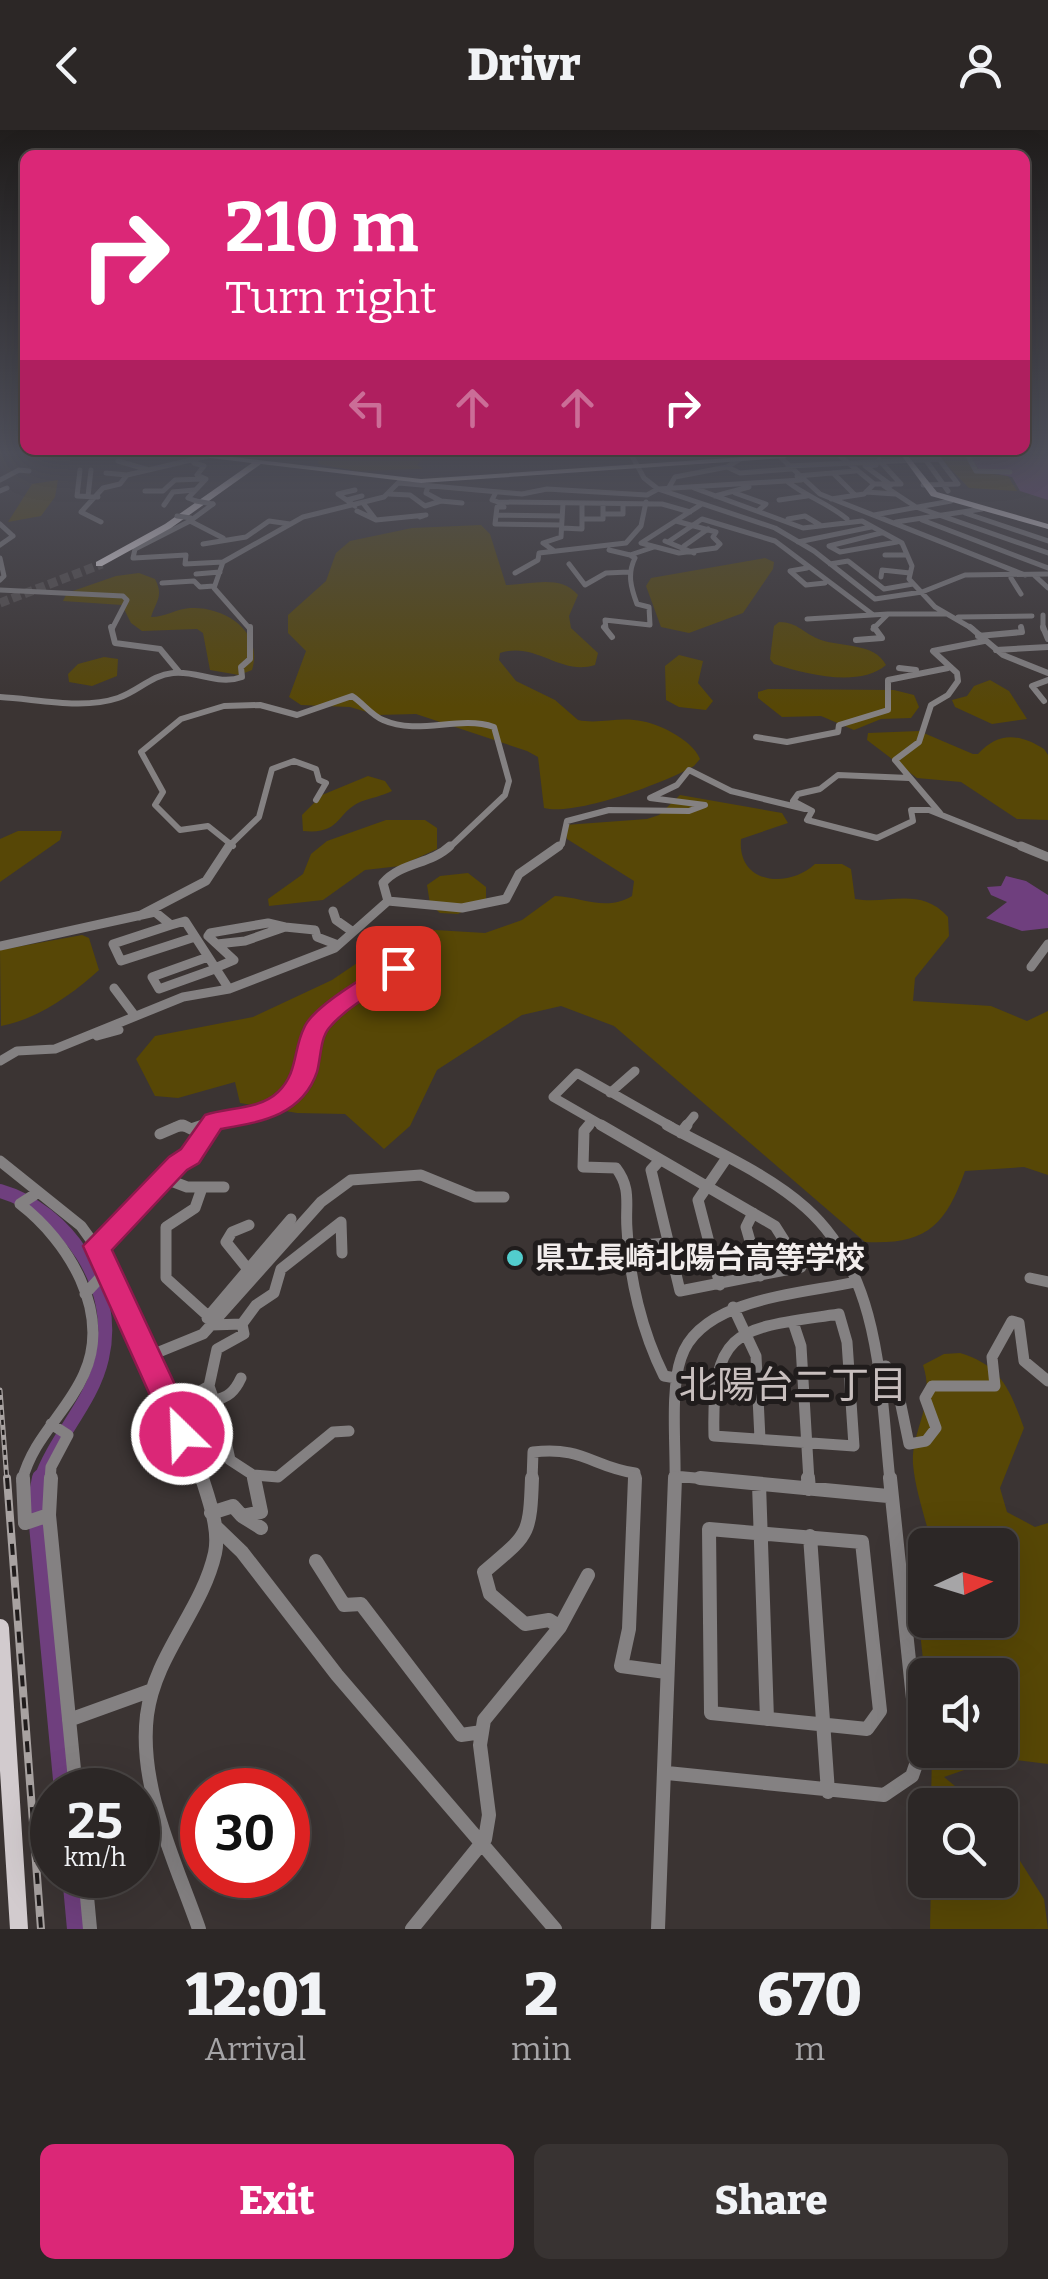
<!DOCTYPE html>
<meta charset="utf-8">
<style>
:root{--surface:#2c2726;--page:#383332;--text:#f1f3f6;--muted:#a6a5a7;--line:#484443;--accent:#db2777}
body{margin:0;font-family:Bitter,"Noto Sans JP",serif;background:var(--page);color:var(--text);height:100vh;display:flex;flex-direction:column;font-size:38px;white-space:nowrap}
*{box-sizing:border-box;margin:0}
p{font-size:32px;color:var(--muted)}
.icon{flex:none;width:55px;height:55px;fill:none;stroke:currentColor;stroke-width:2;stroke-linecap:round;stroke-linejoin:round}
.map{position:relative;height:1799px;overflow:hidden}
.side{display:flex;flex-direction:column;background:var(--surface);flex:1}
.side>*{flex:none}
.top-card{position:absolute;left:20px;top:20px;width:1010px;height:305px;border-radius:15px;box-shadow:0 10px 40px #0002,0 0 0 2px var(--line);background:#db2777;color:#fff;overflow:hidden}
.needle{width:65px;rotate:86deg}
.buttons{position:absolute;left:908px;top:1398px;display:grid;gap:20px}
.buttons a{display:grid;place-items:center;width:110px;height:110px;border-radius:15px;background:var(--surface);box-shadow:0 10px 40px #0002,0 0 0 2px var(--line);font-size:50px}
.speed{position:absolute;left:30px;top:1638px;display:flex;gap:20px;font-size:50px;font-weight:700;text-align:center}
.speed>*{display:grid;place-content:center;width:130px;height:130px;border-radius:50%;background:var(--surface);box-shadow:0 10px 40px #0002,0 0 0 2px var(--line);line-height:1}
.speed small{font-size:25px;font-weight:400}
.speed .limit{border:15px solid #d22;background:#fff;color:#111}
.pin{position:absolute;display:grid;place-items:center;width:85px;height:85px;color:#fff;margin:-42px;border-radius:20px;box-shadow:0 5px 15px #0006}
.me{position:absolute;width:110px;margin:-55px;rotate:336deg;stroke-linejoin:round;filter:drop-shadow(0 0 8px #0008)}
.turn{display:flex;align-items:center;gap:35px;height:210px;padding:0 40px;font-size:45px}
.turn .icon{width:130px;height:130px;stroke-width:2.5}
.turn b{display:block;font-size:70px;line-height:85px}
.lanes{display:flex;align-items:center;height:95px;padding:0 40px;background:#0003;justify-content:center;gap:50px;direction:ltr}
.lanes .off{opacity:.35}
.eta{display:flex;justify-content:space-evenly;align-items:center;height:170px;text-align:center}
.eta b{font-size:60px;font-weight:800;line-height:70px}
.cta{display:flex;gap:20px;margin-top:auto;padding:20px 40px}
.cta a{flex:1;height:115px;border-radius:15px;background:var(--accent);color:#fff;font-size:40px;font-weight:800;line-height:115px;text-align:center}
.cta a+a{background:var(--page);color:var(--text)}
header{display:flex;justify-content:space-between;align-items:center;height:130px;padding:0 40px;background:var(--surface);font-size:45px;font-weight:800}
.map>svg:first-child{display:block}
</style>
<header><svg class="icon" aria-label="back" viewBox="0 0 24 24"><path d="M15 5l-7 7 7 7"/></svg>Drivr<svg class="icon" aria-label="person" viewBox="0 0 24 24"><circle cx="12" cy="8" r="4"/><path d="M4 21q1-7 8-7t8 7"/></svg></header>
<div class="map">
<svg width="1048" height="1799" viewBox="0 0 1048 1799">
<rect width="100%" height="100%" fill="#3b3433"/>
<path fill="#574706" d="M319,326H425L417,335L423,339L357,341L318,334Z
M938,326H966L975,342L1008,346L1017,361L969,358Z
M58,350L55,367L41,386L8,392L32,354Z
M481,395L490,404L506,455C531,455 560,444 578,465L569,486L571,498L598,523L595,535C560,546 536,511 500,523L499,530L516,551L555,570L578,590C597,594 614,588 634,590C655,591 692,609 700,629L694,636C664,653 577,686 544,678L538,627L527,621L416,584L377,585L350,577L301,575L289,567L306,521L288,503V485L326,451L336,423L350,411L412,398Z
M765,428L774,432L773,439L743,483L689,503L661,497L646,456L651,448Z
M139,443L155,449C164,466 156,471 151,487C165,487 176,479 190,478C224,476 264,501 252,540L239,545L210,540L203,503L197,499L142,501L131,493L122,475L63,471L67,463L116,446Z
M779,492C798,492 804,504 821,510C842,517 875,513 886,535C859,558 806,544 774,534L770,529L774,496Z
M679,525L703,531L698,553L713,571L706,580L679,577L666,570L665,536Z
M104,527L118,529L117,546L92,556L69,552L68,544L78,534Z
M990,550L1009,561L1027,589L992,594L955,577L952,570L967,566L974,556Z
M768,559L894,560L914,565L919,577L911,588L881,589L854,600L821,586L782,587L758,568V562Z
M919,601L973,624H978C998,602 1018,603 1044,619L1048,625V690L1017,689L961,652L917,648L867,610L868,603Z
M368,646L385,651L392,661C382,666 371,668 360,672C336,683 341,705 303,701L302,685L322,665Z
M680,665L782,683L788,693L741,709C737,754 788,759 815,734H842L851,739L855,769C889,775 920,756 948,787L949,806L915,848L913,871L991,876L1027,891L1048,881V1045L1024,1037L965,1041C945,1097 925,1115 865,1112L614,896L561,876L522,885L437,940L410,996L384,1019L345,984L297,983L240,973L235,952L178,968L155,966L136,929L155,906L253,887L332,850L363,829L369,810L435,800L485,803L522,790L555,766C583,767 605,782 632,766L634,751L567,709L565,695L647,689L659,685Z
M386,690H425L437,698V719L400,736L365,740L323,770L269,776L268,769L303,744L311,724L327,711Z
M18,701H62L60,710L0,752V709Z
M468,743L486,757V769L458,784L440,783L430,774L427,755L440,746Z
M82,805L89,808L99,840C73,864 36,890 1,896L0,820Z
M960,1223C1001,1235 1010,1260 1024,1298L1000,1358L1007,1382L1035,1397L1048,1393V1634L999,1628L944,1647L978,1675H931L932,1620H1000V1545L925,1548L912,1428L925,1419V1490H1000V1415H927L929,1404C923,1381 915,1357 913,1334C911,1300 936,1274 923,1235L944,1224Z
M1000,1699L1044,1769L1048,1799H930L931,1750H1000Z"/>
<path fill="#6f3f7e" d="M970,326H1048V370L1020,361L1012,347L979,340Z
M1006,746L1026,751L1048,765V798L1022,801L986,788L1007,772L991,765L987,757L1001,756Z"/>
<g fill="none" stroke-linecap="round" stroke-linejoin="round">
<path stroke="#6f3f7e" stroke-width="14" d="M0,1061C67,1080 119,1157 102,1228C92,1273 55,1307 40,1351"/>
<path stroke="#6f3f7e" stroke-width="18" d="M41,1348L36,1374L63,1660
M71,1745L76,1799"/>
<path stroke="#56504f" stroke-width="9" stroke-dasharray="9 4" stroke-linecap="butt" d="M0,473L102,434"/>
<path stroke="#848182" stroke-width="5" d="M632,326L644,348L658,359L775,398L814,421L875,469L922,462L965,445L1048,444
M745,326L727,337L740,343L791,339
M779,326L820,364L1025,445
M840,326L874,354H901L879,330
M968,326L976,341L1010,342
M925,329L948,361
M118,331L149,340
M194,333L204,336L197,345L206,349L188,368L196,371
M876,335L865,336L891,355
M788,336L939,329L958,354L923,355
M80,340L77,366L98,367
M106,343L127,345
M833,343L855,365
M797,346L855,341
M0,350L19,340L29,341
M788,352C807,367 828,373 847,389
M399,353L522,364L547,359L647,365L658,359L801,350
M428,356L426,363L441,371L462,373
M884,356L916,377L1048,423
M694,358L803,398L862,391L902,413L912,436L909,449L935,477L973,499
M668,359L675,347L727,337
M355,360L338,364L355,376
M0,361L7,358
M145,361H163L175,350L203,349
M496,362L492,370L498,372L662,374L690,382
M866,362L895,364
M735,363L766,374L759,380
M389,364L410,365L425,376L441,371
M88,366L91,340
M715,366L749,357
M831,369L864,364L874,354
M347,370L362,366
M779,370L807,366
M164,375L173,362L194,360
M504,377H497L495,394L561,395
M357,381L376,390L363,373
M965,383L1048,411
M603,384H623V374
M496,385L562,386
M874,385L951,371
M582,389H603V373
M788,389L805,386L820,395
M376,390L426,385L420,387
M922,390L1048,438
M190,391L213,374
M676,391L716,402L713,407L720,414L716,418L679,423L641,413L702,374
M101,392L81,382L103,358L120,354L127,345L208,326
M896,392L982,379
M0,394L13,406
M562,398L582,399V373
M881,403L829,416L840,422L897,412
M665,411L694,423
M668,412L702,389L775,411L872,484
M798,412L871,397
M203,414L246,407L269,391L290,394
M0,415L13,406
M684,416L708,399
M553,420L543,413L561,407L563,373
M609,420L630,425L654,417
M885,425H905
M0,428L4,446L0,450
M133,428L135,419L190,391L223,408
M134,428L186,425L185,434L223,432
M569,434L585,455L606,443L629,442
M830,434L848,431L884,459L913,454
M807,438L790,441L806,455L825,453
M515,443L538,430L539,423L626,413L641,396L646,372
M196,444L220,442
M1034,445L1048,458
M881,447L882,440L910,443
M1011,448L1021,464
M162,453L194,451L200,457L214,456
M0,460L123,466L127,470L112,499
M1043,485V499
M958,487L1032,486
M807,489L888,484
M250,499L214,458L223,432L303,387L384,367L401,350
M606,499L605,490L650,495L649,477L637,474C631,458 627,444 635,428L630,425
M873,499L888,484H945"/>
<path stroke="#848182" stroke-width="6" d="M111,497L115,513L160,519L179,542
M604,497L612,507
M970,497L1003,525L1048,543
M1043,497L1048,509
M978,506L1022,502L1021,497
M856,510L882,508L874,497
M996,520L1048,517
M899,538L916,540
M0,567C37,569 82,580 118,568C139,561 151,545 173,543C197,540 218,556 242,547L241,537L250,529V497
M1044,571L1032,556L1048,550
M756,607L787,612L838,602L839,595L888,580V550L948,538
M909,648L838,645L820,659L798,664L793,671L812,681L807,690L877,708L913,691L911,680H929L1027,719
M940,683L895,630L919,612L931,575L948,565L958,551L957,543L933,521L984,511
M233,716L208,696L180,700L155,675L163,662L141,622L181,589L224,576L260,575L297,585L352,566C363,573 371,585 383,590C419,606 458,585 494,597L509,651L505,665L448,719
M226,719L259,687L272,639L294,631L316,639L319,650L326,653L316,670
M555,719L562,714L567,691L609,680L689,681L705,675L650,668L677,655L689,640L731,661L805,679"/>
<path stroke="#848182" stroke-width="9" d="M1021,716L1048,727
M388,771L383,753C401,732 430,735 450,716
M388,771L462,778L506,769L519,744L559,716
M333,781L336,790L353,802
M139,786L206,751L229,716
M171,795L113,814L121,831L195,807
M285,797L315,800L317,807L338,815
M0,816L155,782L171,795L185,791L229,859
M208,827L152,847L159,859L215,839
M1031,837L1048,814
M215,838L234,830L208,806L210,803L268,793L285,797L245,811L217,814
M114,858L135,886
M97,906L119,900
M0,931L17,921L55,919L183,867L229,859L335,818L388,771
M610,963L635,941
M175,997H188
M196,997L213,991
M209,997L213,991C246,985 294,981 305,943C309,927 305,911 315,897C334,870 370,854 398,839
M587,997L593,990
M605,997L553,967L577,943L672,997
M685,997L694,986"/>
<path stroke="#848182" stroke-width="11" d="M183,995L191,999L203,995
M589,995L584,1001L583,1037L616,1038C632,1059 625,1075 627,1099C629,1148 642,1202 664,1246L676,1248
M601,995L775,1096L801,1137L680,1161L651,1040L660,1030
M667,995C712,1020 767,1043 806,1078C882,1146 880,1257 890,1351
M681,1003L687,995
M160,1004L181,995
M0,1031L81,1096L99,1121L203,1351
M166,1049L187,1057H224
M202,1058L195,1078L166,1097V1148L208,1186
M753,1083L746,1097L760,1146
M96,1115L111,1108L190,1026L211,995
M629,1116L667,1113
M247,1138L226,1112L232,1102L249,1095
M1030,1148L1048,1152
M720,1155L698,1070L726,1029
M85,1164L108,1139
M733,1177L756,1226L760,1309
M839,1184L847,1212L854,1316L714,1306C711,1194 741,1199 839,1184Z
M207,1188L291,1089
M793,1192L801,1216L809,1351
M242,1194L256,1175L274,1163L281,1139L341,1092L342,1123
M149,1226L203,1204L321,1072L351,1050L421,1045L475,1067H504
M878,1237L886,1236L897,1256L909,1314L926,1311L936,1298L925,1268L932,1256H995L992,1227L1012,1191L1019,1193L1024,1231L1048,1251
M209,1256L214,1270C228,1268 235,1261 241,1248
M217,1269L230,1330L253,1345L254,1351
M171,1278L209,1256L217,1219L244,1204L242,1194L211,1195
M253,1345L278,1347L333,1302L349,1301
M674,1346L727,1351
M22,1351C33,1307 67,1283 84,1244C112,1182 68,1111 20,1074L34,1065
M50,1351L51,1337L68,1305L51,1294
M532,1351L533,1322C583,1316 593,1337 635,1343V1351
M675,1351C676,1316 670,1260 681,1228C700,1168 802,1164 855,1152"/>
<path stroke="#848182" stroke-width="14" d="M23,1348L25,1393L49,1385
M51,1348L49,1385L76,1660
M532,1348C530,1408 528,1404 484,1442L490,1464L525,1494L549,1490L560,1497
M635,1348L629,1499L621,1536L666,1542
M700,1348L888,1366
M808,1348L809,1359
M759,1354L767,1589
M211,1383L233,1376L242,1386L261,1382L254,1348
M242,1386L261,1398
M216,1397L242,1422L337,1545L555,1799
M709,1399L862,1412L880,1581L867,1599L711,1583Z
M810,1406L828,1662
M316,1431L344,1475L361,1474L461,1605L482,1602
M69,1590L152,1560
M667,1643L884,1665L912,1646L919,1626L890,1348
M85,1745L90,1799
M199,1799C176,1733 138,1657 147,1585C155,1524 202,1481 215,1423C220,1400 209,1370 202,1348
M412,1799L485,1709L489,1685L480,1615L484,1590L560,1497L588,1445
M658,1799L675,1348"/>
<path stroke="#d2cbce" stroke-width="18" d="M0,1498L19,1799"/>
<path fill="#f1e9ec" fill-rule="evenodd" d="M207,326H225L421,349L759,326H789L785,328L421,353L261,334L171,398L102,436H96V432L165,394L252,333L210,328Z
M902,326H908L937,362L1048,394V399L931,366Z"/>
<defs>
<path id="rail-far1" d="M0,1260L7,1351"/>
<path id="rail" d="M7,1348L41,1799"/>
</defs>
<use href="#rail-far1" stroke="#a8a2a1" stroke-width="5"/>
<use href="#rail" stroke="#a8a2a1" stroke-width="8"/>
<use href="#rail-far1" stroke="#201c1c" stroke-width="2.5" stroke-dasharray="5" stroke-linecap="butt"/>
<use href="#rail" stroke="#201c1c" stroke-width="4" stroke-dasharray="11" stroke-linecap="butt"/>
<path stroke="#848182" stroke-width="5" d="M196,371L213,374
M177,386L191,388"/>
</g>
<linearGradient id="sky" x2="0" y2="1"><stop stop-color="#201d1c"/><stop offset="0.56" stop-color="#4f505b"/><stop offset="1" stop-color="#4f505b" stop-opacity="0"/></linearGradient>
<rect width="1048" height="577" fill="url(#sky)"/>
<path fill="#db2777" stroke="#8e194d" stroke-width="2.5" d="M398,831L406,833V844C380,860 349,874 329,898C320,909 321,928 317,942C302,986 260,992 221,999L199,1033L187,1040L112,1120L198,1304L193,1314L182,1318L172,1314L83,1116L169,1027L181,1019L205,985C229,977 259,980 278,962C298,943 293,920 304,898C313,876 376,838 398,831Z"/>
<circle fill="#52cdcd" stroke="#201c1c" stroke-width="4" cx="515" cy="1128" r="10"/>
<g text-anchor="middle" dominant-baseline="central" stroke-width="10" stroke-linejoin="round" paint-order="stroke">
<g font-size="30" font-weight="bold" fill="#f2edec" stroke="#201c1c" text-anchor="start">
<text x="535" y="1128">県立長崎北陽台高等学校</text>
</g>
<g font-size="38" fill="#c8bfbe" stroke="#201c1c">
<text x="793" y="1255">北陽台二丁目</text>
</g>
</g>
</svg>
<div class="buttons">
<a><svg class="needle" viewBox="-14 -14 28 28"><path d="M0-13l5 13h-10z" fill="#e53935"/><path d="M0 13l5-13h-10z" fill="#a6a5a7"/></svg></a>
<a><svg class="icon" aria-label="sound" viewBox="0 0 24 24"><path d="M4 9h4l5-4v14l-5-4H4zM17 9q2 3 0 6"/></svg></a>
<a><svg class="icon" aria-label="search" viewBox="0 0 24 24"><circle cx="10" cy="10" r="6"/><path d="M15 15l6 6"/></svg></a>
</div>
<div class="speed"><div>25<small>km/h</small></div><div class="limit">30</div></div>
<div class="pin" style="left:398px;top:838px;background:#d93025"><svg class="icon" aria-label="arrive" viewBox="0 0 24 24"><path d="M6 21V4h12l-3 4 3 4H6"/></svg></div>
<svg class="me" style="left:182px;top:1304px" viewBox="-20 -20 40 40"><circle r="17" fill="#db2777" stroke="#fff" stroke-width="3"/><path d="M0-11L8 9 0 5-8 9z" fill="#fff"/></svg>
<div class="top-card">
<div class="turn"><svg class="icon" aria-label="right" viewBox="0 0 24 24"><path d="M7 20v-9h11M14 6l5 5-5 5"/></svg><div><b>210 m</b>Turn right</div></div>
<div class="lanes"><svg class="icon off" aria-label="left" viewBox="0 0 24 24"><path d="M17 20v-9H6M10 6l-5 5 5 5"/></svg><svg class="icon off" aria-label="ahead" viewBox="0 0 24 24"><path d="M12 20V5M6 11l6-6 6 6"/></svg><svg class="icon off" aria-label="ahead" viewBox="0 0 24 24"><path d="M12 20V5M6 11l6-6 6 6"/></svg><svg class="icon" aria-label="right" viewBox="0 0 24 24"><path d="M7 20v-9h11M14 6l5 5-5 5"/></svg></div>
</div>
</div>
<section class="side">
<div class="eta">
<div><b>12:01</b><p>Arrival</p></div>
<div><b>2</b><p>min</p></div>
<div><b>670</b><p>m</p></div>
</div>
<div class="cta"><a>Exit</a><a>Share</a></div>
</section>
